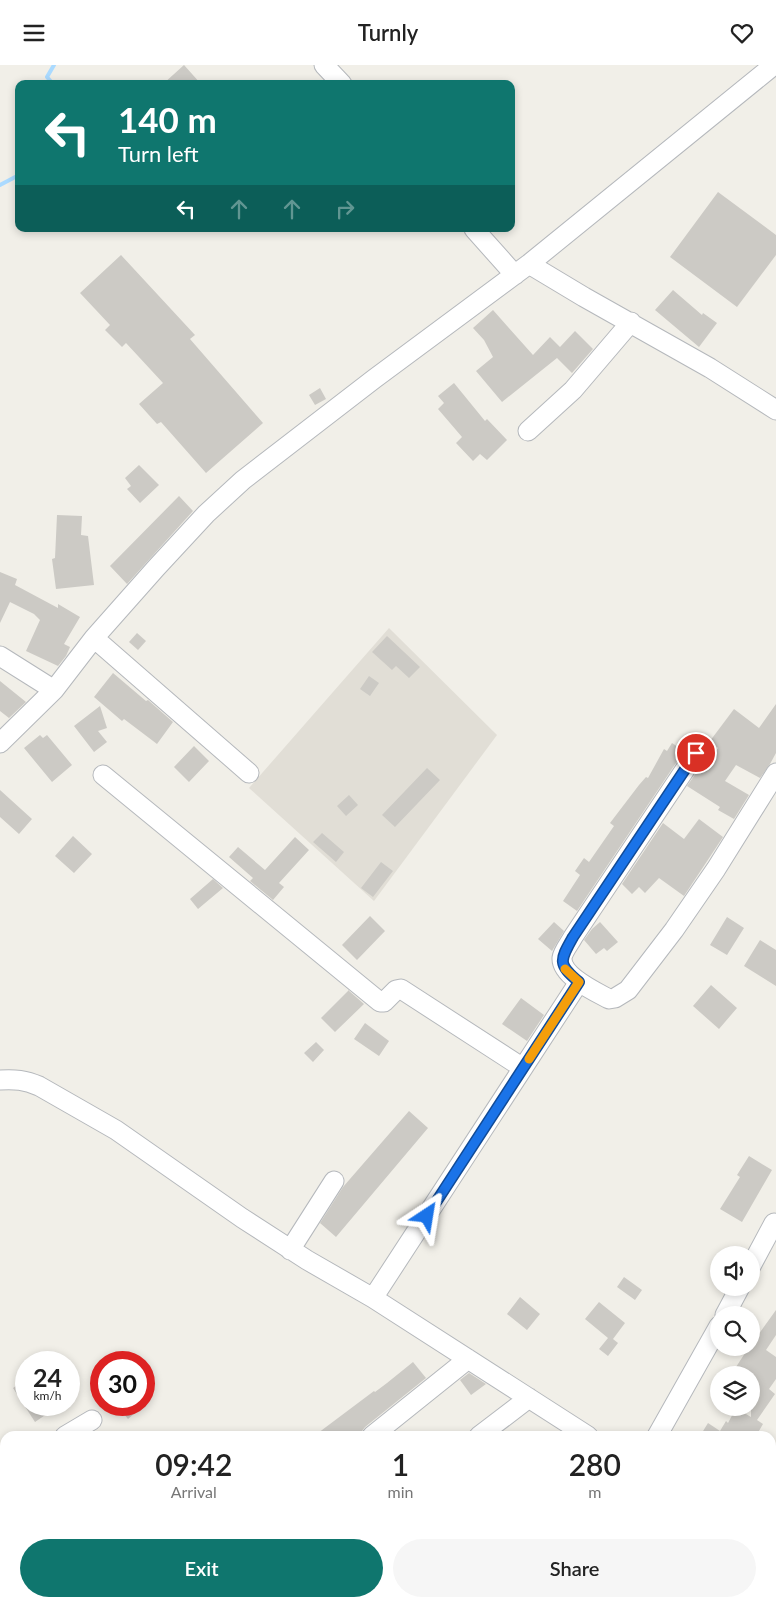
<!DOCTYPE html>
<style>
:root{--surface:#fff;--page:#f6f6f6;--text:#222;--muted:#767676;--accent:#0f766e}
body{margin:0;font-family:Lato,sans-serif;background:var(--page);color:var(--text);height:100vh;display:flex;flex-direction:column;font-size:19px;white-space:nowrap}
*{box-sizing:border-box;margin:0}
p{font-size:16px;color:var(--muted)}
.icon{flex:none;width:28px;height:28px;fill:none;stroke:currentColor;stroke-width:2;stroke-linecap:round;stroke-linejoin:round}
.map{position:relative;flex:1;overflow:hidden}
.sheet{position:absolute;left:0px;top:1366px;width:776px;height:176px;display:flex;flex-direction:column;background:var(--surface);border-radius:15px 15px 0 0;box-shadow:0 2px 8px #0003}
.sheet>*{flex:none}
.top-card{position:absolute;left:15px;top:15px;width:500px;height:152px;border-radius:10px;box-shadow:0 2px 8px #0003;background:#0f766e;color:#fff;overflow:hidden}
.tools{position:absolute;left:710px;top:1181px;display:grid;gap:10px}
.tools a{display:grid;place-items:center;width:50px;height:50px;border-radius:50%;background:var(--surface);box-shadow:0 2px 8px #0003;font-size:25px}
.speed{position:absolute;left:15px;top:1286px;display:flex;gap:10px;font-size:25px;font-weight:700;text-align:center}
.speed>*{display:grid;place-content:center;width:65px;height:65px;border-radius:50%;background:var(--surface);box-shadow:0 2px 8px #0003;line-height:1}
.speed small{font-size:12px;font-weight:400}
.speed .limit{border:8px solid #d22;background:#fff;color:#111}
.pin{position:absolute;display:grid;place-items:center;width:42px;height:42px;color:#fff;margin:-21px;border:2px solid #fff;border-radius:50%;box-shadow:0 1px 5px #0007}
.me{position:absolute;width:55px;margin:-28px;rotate:33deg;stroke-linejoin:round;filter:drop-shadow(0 0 4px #0008)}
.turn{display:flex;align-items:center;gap:18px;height:105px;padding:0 20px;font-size:22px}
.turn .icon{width:65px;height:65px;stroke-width:2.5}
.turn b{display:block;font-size:35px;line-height:42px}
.lanes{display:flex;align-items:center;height:48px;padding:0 20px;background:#0003;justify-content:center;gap:25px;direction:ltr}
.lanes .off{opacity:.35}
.eta{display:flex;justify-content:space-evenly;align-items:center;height:85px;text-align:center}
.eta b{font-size:30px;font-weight:600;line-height:35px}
.action{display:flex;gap:10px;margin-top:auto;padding:10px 20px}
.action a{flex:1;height:58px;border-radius:30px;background:var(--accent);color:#fff;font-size:20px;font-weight:600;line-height:58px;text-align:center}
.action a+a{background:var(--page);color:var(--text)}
header{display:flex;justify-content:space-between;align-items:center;height:65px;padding:0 20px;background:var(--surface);font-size:22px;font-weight:600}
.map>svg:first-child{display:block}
</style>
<header><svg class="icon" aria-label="menu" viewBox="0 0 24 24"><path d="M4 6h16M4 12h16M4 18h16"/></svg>Turnly<svg class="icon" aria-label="heart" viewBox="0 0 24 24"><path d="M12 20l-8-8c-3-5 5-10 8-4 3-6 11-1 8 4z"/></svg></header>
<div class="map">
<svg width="776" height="1542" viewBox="0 0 776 1542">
<rect width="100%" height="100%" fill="#f1efe8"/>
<path fill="#e1ded6" d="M389,563L497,670L374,836L249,723Z"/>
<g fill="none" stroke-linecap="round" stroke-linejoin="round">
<path stroke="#aadaff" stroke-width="4" d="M53,19L47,12L54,0
M0,120L19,110"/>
</g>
<path fill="#cccac5" d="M184,0L201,19H163Z
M718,127L776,170V190L737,242L670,192Z
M121,190L195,270L190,274L263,358L206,408L161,357L157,359L139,339L163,318L126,278L122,282L105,265L110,260L80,228Z
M673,225L702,250L703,248L717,258L699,282L655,245Z
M493,245L533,290L550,272L560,282L575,266L593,284L572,308L557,293L502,337L476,306L493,292L484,275L473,263Z
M454,318L485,356L487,354L507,375L487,395L480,389L473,396L456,378L462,372L438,344L444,338L438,331Z
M320,323L326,334L315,340L309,330Z
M139,400L159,420L140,438L127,424L131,421L125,413Z
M179,431L193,446L127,519L110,501Z
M57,450L82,451L81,470L88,471L94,520L56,524L52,494L55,493Z
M0,507L17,514L15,520L58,543V539L80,552L64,579L70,582L66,591L58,601L26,586L40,555L34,549L10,537L0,558Z
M137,568L146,576L138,585L129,577Z
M387,571L420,602L409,613L396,601L392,605L372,587Z
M113,608L146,636L148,635L173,657L157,679L124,654L122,656L94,632Z
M369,611L379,618L370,631L360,624Z
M0,616L26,637L9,653L0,646Z
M776,639V688L770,699L760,713L736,700L725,716L749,730L734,754L718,745L720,742L687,721L703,698L706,700L718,683L710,676L734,644L759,663Z
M100,641L107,663L98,666L107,677L94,687L74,661Z
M40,670L43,673L47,670L72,700L52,717L24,683Z
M672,678L684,686L577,846L563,836L580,810L575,806L584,793L589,797L614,761L610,758L639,720L646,712L648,713L664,684L667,686Z
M194,681L209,696L189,717L174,702Z
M427,703L440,715L395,762L382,750Z
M0,725L32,754L19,769L0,752Z
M349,730L358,740L346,751L337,741Z
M699,754L723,772L684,831L659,813L645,828L639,822L632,829L622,819L663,758L684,774Z
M322,768L344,787L336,797L313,777Z
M73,771L92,789L74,808L55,791Z
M295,772L309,785L279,818L284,822L273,835L250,816L253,813L229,792L238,782L265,805Z
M381,797L393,806L373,832L361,823Z
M213,814L223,823L198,844L190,834Z
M370,851L385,866L357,895L342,880Z
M727,852L744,863L727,890L710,880Z
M554,857L564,866L552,886L538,874Z
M600,857L618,877L607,886L604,883L596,889L584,875L592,864Z
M760,875L776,885V921L744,901Z
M711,920L737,943L719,964L693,941Z
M348,925L364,939L335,967L321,953L348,926Z
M521,933L544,950L527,976L502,959Z
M365,958L389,976L379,991L354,974Z
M316,977L324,985L313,997L304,988Z
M409,1046L428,1063L336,1172L320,1158L343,1122Z
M749,1091L772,1105L742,1157L720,1144L740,1112L737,1110Z
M624,1212L642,1225L635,1235L617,1222Z
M520,1232L540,1249L527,1265L507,1249Z
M599,1237L625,1258L613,1274L618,1278L608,1291L599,1284L608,1273L585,1254Z
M776,1245V1270L766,1285L776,1292V1314L769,1324L775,1329L757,1355L763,1359L756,1371H700L708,1358L720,1366L726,1356L728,1358L736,1343L751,1352V1329L759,1318L751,1313V1310H747L736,1302L749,1282H751V1280Z
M413,1297L426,1313L365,1362L362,1366L361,1371H314L374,1326L375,1327L387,1318Z
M469,1308L486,1319L471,1330L460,1315Z
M26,1314V1340H60L35,1357L13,1323Z
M116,1340H144L128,1354Z"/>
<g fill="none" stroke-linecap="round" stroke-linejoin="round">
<defs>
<path id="minor" d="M324,0L342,19
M474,164L515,210
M529,199L584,232L710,303L776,345
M528,366L573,325L631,257
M94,573L249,708
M0,591L54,625
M0,678L54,625L94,573L156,503L206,449L243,415L374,314L529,199L774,0
M696,688L573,872C570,878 563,886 562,893C561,911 596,927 609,934L615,933L628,925L674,865L716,804L776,708
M103,710L380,937H384L396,925L401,924L523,1003
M579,917L373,1233L588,1371
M0,1015C15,1014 25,1015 39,1021L116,1065L242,1153L307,1195L373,1233
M290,1185L334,1116
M751,1201L774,1158
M725,1250L740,1222
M65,1371L92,1355
M372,1371L468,1294
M479,1371L529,1333
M657,1371L719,1261
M0,1411L5,1408
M771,1449L776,1445
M771,1490L776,1494
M675,1542L679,1538"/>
</defs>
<use href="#minor" stroke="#b5b8bc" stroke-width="21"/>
<use href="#minor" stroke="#fff" stroke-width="19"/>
</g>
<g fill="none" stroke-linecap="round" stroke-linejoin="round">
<defs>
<path id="route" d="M427,1151L579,917C557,899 560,895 573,872L696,688"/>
</defs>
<use href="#route" stroke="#114b97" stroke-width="12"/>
<use href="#route" stroke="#1a73e8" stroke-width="9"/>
<path stroke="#f59e0b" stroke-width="9" d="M529,994L579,917L565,904"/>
</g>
</svg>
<div class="tools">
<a><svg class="icon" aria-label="sound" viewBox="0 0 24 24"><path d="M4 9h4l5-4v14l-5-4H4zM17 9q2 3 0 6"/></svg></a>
<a><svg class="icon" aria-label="search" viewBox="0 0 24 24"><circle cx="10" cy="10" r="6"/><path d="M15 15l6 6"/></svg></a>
<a><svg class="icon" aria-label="layers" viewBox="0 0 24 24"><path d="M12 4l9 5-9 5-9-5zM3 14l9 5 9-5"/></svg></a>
</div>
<div class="speed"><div>24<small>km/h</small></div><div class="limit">30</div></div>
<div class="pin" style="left:696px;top:688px;background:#d93025"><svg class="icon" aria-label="arrive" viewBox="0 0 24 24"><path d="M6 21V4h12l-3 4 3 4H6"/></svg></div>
<svg class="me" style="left:427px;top:1151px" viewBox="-20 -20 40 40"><path d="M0-17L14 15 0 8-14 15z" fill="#1a73e8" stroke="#fff" stroke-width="4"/></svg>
<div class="top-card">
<div class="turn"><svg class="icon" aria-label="left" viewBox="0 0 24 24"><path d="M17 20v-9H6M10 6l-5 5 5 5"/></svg><div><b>140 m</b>Turn left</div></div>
<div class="lanes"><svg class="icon" aria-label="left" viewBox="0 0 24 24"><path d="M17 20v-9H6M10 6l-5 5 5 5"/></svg><svg class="icon off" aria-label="ahead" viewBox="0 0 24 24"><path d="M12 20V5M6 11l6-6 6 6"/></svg><svg class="icon off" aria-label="ahead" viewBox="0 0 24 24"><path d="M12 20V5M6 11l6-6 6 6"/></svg><svg class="icon off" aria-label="right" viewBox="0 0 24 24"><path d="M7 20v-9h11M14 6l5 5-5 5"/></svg></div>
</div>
<section class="sheet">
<div class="eta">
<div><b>09:42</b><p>Arrival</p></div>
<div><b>1</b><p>min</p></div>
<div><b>280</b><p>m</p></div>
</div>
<div class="action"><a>Exit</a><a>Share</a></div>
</section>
</div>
